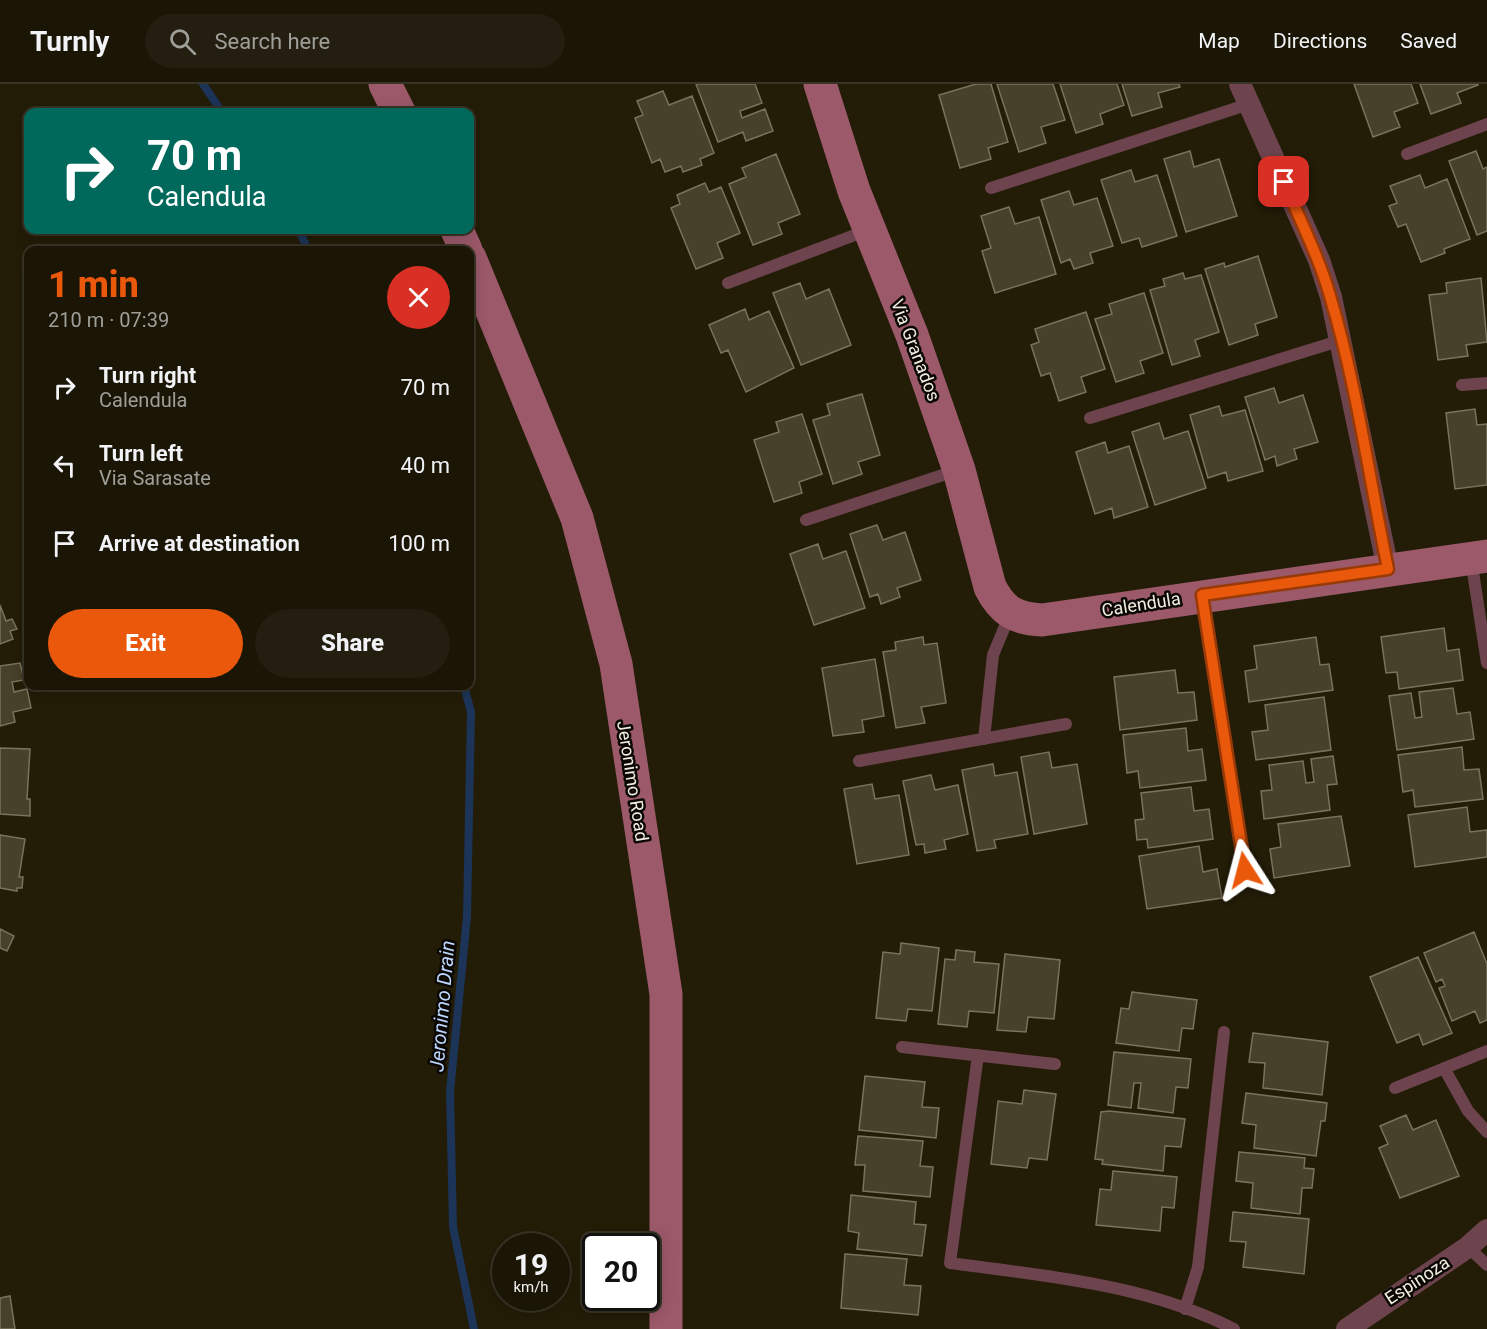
<!DOCTYPE html>
<meta charset="utf-8">
<style>
:root{--surface:#1a1505;--page:#231e0f;--text:#f1f3f6;--muted:#9f9f9a;--line:#383427;--accent:#ea580c}
body{margin:0;font-family:Roboto,sans-serif;background:var(--page);color:var(--text);height:100vh;display:flex;flex-direction:column;font-size:22px;white-space:nowrap}
*{box-sizing:border-box;margin:0}
p{font-size:20px;color:var(--muted)}
.icon{flex:none;width:33px;height:33px;fill:none;stroke:currentColor;stroke-width:2;stroke-linecap:round;stroke-linejoin:round}
.map{position:relative;flex:1;overflow:hidden}
.details{position:absolute;left:24px;top:162px;width:450px;height:444px;display:flex;flex-direction:column;background:var(--surface);border-radius:12px;box-shadow:0 3px 15px #0003,0 0 0 2px var(--line)}
.details>*{flex:none}
.top-card{position:absolute;left:24px;top:24px;width:450px;height:126px;border-radius:12px;box-shadow:0 3px 15px #0003,0 0 0 2px var(--line);background:#00695c;color:#fff;overflow:hidden}
.speed{position:absolute;left:492px;top:1149px;display:flex;gap:12px;font-size:30px;font-weight:700;text-align:center}
.speed>*{display:grid;place-content:center;width:78px;height:78px;border-radius:50%;background:var(--surface);box-shadow:0 3px 15px #0003,0 0 0 2px var(--line);line-height:1}
.speed small{font-size:15px;font-weight:400}
.speed .limit{border:3px solid #111;border-radius:9px;background:#fff;color:#111}
.pin{position:absolute;display:grid;place-items:center;width:51px;height:51px;color:#fff;margin:-26px;border-radius:12px;box-shadow:0 3px 9px #0006}
.me{position:absolute;width:66px;margin:-33px;rotate:351deg;stroke-linejoin:round;filter:drop-shadow(0 0 4px #0008)}
.turn{display:flex;align-items:center;gap:21px;height:126px;padding:0 24px;font-size:27px}
.turn .icon{width:78px;height:78px;stroke-width:2.5}
.turn b{display:block;font-size:42px;line-height:51px}
.round{display:grid;place-items:center;flex:none;width:63px;height:63px;border-radius:32px;background:var(--page)}
.headline{display:flex;align-items:center;justify-content:space-between;height:102px;padding:0 24px}
h1{font-size:36px;font-weight:800;line-height:45px;color:var(--accent)}
.button{display:flex;gap:12px;margin-top:auto;padding:12px 24px}
.button a{flex:1;height:69px;border-radius:36px;background:var(--accent);color:#fff;font-size:24px;font-weight:800;line-height:69px;text-align:center}
.button a+a{background:var(--page);color:var(--text)}
ul{padding:0;list-style:none}
li{display:flex;align-items:center;gap:18px;height:78px;padding:0 24px}
li div{flex:1}
li b{display:block;font-size:22px}
li em{font-style:normal}
header{display:flex;align-items:center;gap:36px;box-sizing:border-box;height:84px;padding:0 30px;background:var(--surface);border-bottom:2px solid var(--line)}
header strong{font-size:28px}
nav{display:flex;gap:33px;margin-inline-start:auto;font-size:21px}
.search{width:420px;height:54px;background:var(--page);display:flex;align-items:center;gap:15px;box-sizing:border-box;padding:0 21px;border-radius:33px;color:var(--muted);font-size:22px}
.map>svg:first-child{display:block}
</style>
<header>
<strong>Turnly</strong>
<div class="search"><svg class="icon" aria-label="search" viewBox="0 0 24 24"><circle cx="10" cy="10" r="6"/><path d="M15 15l6 6"/></svg>Search here</div>
<nav><a>Map</a><a>Directions</a><a>Saved</a></nav>
</header>
<div class="map">
<svg width="1487" height="1245" viewBox="0 0 1487 1245">
<rect width="100%" height="100%" fill="#231c07"/>
<g fill="none" stroke-linecap="round" stroke-linejoin="round">
<path stroke="#1c3458" stroke-width="8" d="M203,0L222,28
M299,146L308,166
M464,602L471,628L467,833L450,1008L453,1143L474,1245"/>
</g>
<path fill="#47402a" stroke="#7a735b" stroke-width="1.5" d="M696,0H755L762,19L740,27L742,34L765,25L773,47L746,57L743,48L718,58Z
M976,0H991L1008,58L988,64L991,75L960,84L939,11Z
M997,0H1053L1065,36L1041,43L1046,59L1019,68Z
M1060,0H1117L1124,21L1100,30L1103,40L1076,49Z
M1122,0H1179L1180,3L1158,9L1162,23L1132,32Z
M1354,0H1411L1418,19L1394,28L1400,43L1373,53Z
M1420,0H1478V1L1457,9L1461,19L1431,30Z
M663,7L669,21L692,12L714,69L700,75L702,81L683,88L681,82L665,88L660,75L652,79L635,34L643,31L637,17Z
M1190,67L1194,83L1219,75L1237,132L1186,148L1164,75Z
M1476,67L1483,85L1487,83V147L1477,151L1449,77Z
M776,70L800,130L778,139L782,150L753,161L729,100L746,93L742,84Z
M1131,86L1135,98L1157,91L1177,152L1142,163L1139,154L1122,159L1101,96Z
M1420,91L1425,104L1447,95L1470,155L1444,165L1445,169L1421,178L1406,140L1398,143L1389,122L1397,119L1390,102Z
M705,99L709,108L721,103L740,149L717,159L723,174L696,185L671,124L680,120L677,111Z
M1069,107L1074,121L1097,114L1113,162L1090,169L1093,179L1074,185L1070,175L1061,179L1041,116Z
M1009,123L1015,140L1039,133L1056,190L995,209L982,167L991,164L981,132Z
M1258,172L1277,233L1255,240L1258,251L1229,261L1205,185L1224,179L1225,183Z
M1183,189L1185,195L1201,191L1219,248L1195,256L1200,272L1172,281L1150,206L1165,202L1163,195Z
M1481,194L1487,258L1466,261L1468,272L1438,276L1429,211L1447,209L1446,199Z
M800,199L806,215L829,205L851,261L801,281L773,209Z
M1144,209L1163,269L1140,277L1144,289L1116,298L1095,235L1112,230L1109,220Z
M745,225L749,236L769,227L794,284L746,308L728,266L721,269L709,241Z
M1086,228L1105,285L1081,293L1086,308L1059,317L1050,289L1041,292L1031,261L1039,258L1035,245Z
M1274,304L1279,319L1303,311L1318,358L1294,365L1297,375L1277,382L1275,372L1265,376L1245,313Z
M862,310L880,371L858,378L862,390L833,400L813,336L830,331L827,320Z
M1219,322L1222,332L1245,326L1263,387L1228,397L1226,388L1208,394L1190,331Z
M1475,325L1477,341L1487,340V401L1455,405L1446,329Z
M802,330L822,390L799,398L802,409L774,418L754,356L779,348L776,338Z
M1159,339L1164,355L1188,347L1206,404L1155,421L1132,348Z
M1105,358L1108,369L1129,362L1148,423L1114,434L1112,424L1095,430L1076,368Z
M877,441L883,456L905,448L921,496L897,504L900,513L881,520L878,510L870,513L850,450Z
M818,460L823,475L846,467L865,524L814,541L790,470Z
M0,521L6,537L12,535L17,545L10,547L13,555L0,560Z
M1444,544L1447,567L1459,565L1463,596L1399,605L1397,588L1386,589L1381,553Z
M923,553L924,561L937,559L946,619L921,623L925,639L896,644L883,568L896,566L895,558Z
M1316,553L1320,581L1329,580L1333,606L1249,618L1245,587L1257,585L1254,562Z
M875,575L884,632L862,636L864,648L833,652L822,584Z
M20,579L24,596L12,598L14,608L27,605L31,624L13,628L15,638L0,642V582Z
M1175,586L1178,609L1194,608L1197,636L1120,646L1114,593Z
M1453,604L1457,630L1470,628L1474,655L1397,666L1389,612L1411,609L1415,634L1422,633L1419,608Z
M1324,613L1331,666L1256,676L1252,648L1268,646L1265,621Z
M1186,644L1188,667L1202,665L1206,696L1140,704L1138,687L1127,689L1123,651Z
M1462,663L1464,686L1479,685L1483,715L1415,723L1413,706L1403,708L1398,671Z
M0,664L30,665L27,715H30V732L0,730Z
M1049,668L1052,684L1077,680L1087,740L1034,750L1021,673Z
M1333,672L1337,700L1327,701L1330,726L1264,735L1261,707L1272,706L1269,681L1303,677L1306,699L1314,698L1311,675Z
M993,680L995,692L1017,688L1028,750L994,756L996,764L977,767L962,686Z
M931,691L935,706L958,701L968,750L944,756L946,765L925,769L924,760L916,761L903,697Z
M872,700L875,715L899,711L909,771L857,780L844,705Z
M1191,703L1194,727L1209,725L1213,755L1148,764L1147,755L1137,756L1135,736L1144,735L1141,709Z
M1467,723L1470,748L1487,746V773L1415,783L1408,731Z
M1341,732L1350,782L1274,794L1270,765L1281,763L1278,740Z
M0,751L25,755L19,793H23L22,804H17V807L0,804Z
M1199,762L1203,788L1217,785L1222,814L1147,825L1139,772Z
M0,845L14,852L7,867L0,864Z
M1474,848L1487,880V936L1480,939L1475,927L1452,937L1439,904L1445,902L1442,895L1436,898L1424,869Z
M901,859L939,864L932,927L908,925L906,937L876,934L883,868L900,870Z
M956,866L975,868L974,878L999,880L994,929L969,927L967,943L938,940L945,875L955,876Z
M1005,870L1060,876L1054,935L1028,933L1026,948L997,946Z
M1418,873L1452,949L1423,961L1419,950L1397,959L1370,893Z
M1132,908L1197,916L1193,945L1182,944L1179,967L1116,959L1121,924L1129,925Z
M1253,949L1328,958L1322,1011L1263,1004L1265,979L1249,978Z
M1114,968L1191,975L1188,1004L1176,1003L1173,1029L1138,1024L1141,999H1134L1131,1024L1108,1021Z
M865,992L925,998L922,1023L939,1024L936,1054L859,1046Z
M1024,1006L1056,1010L1047,1076L1029,1074L1027,1084L991,1080L998,1017L1022,1020Z
M1246,1009L1327,1019L1325,1037H1321L1316,1072L1254,1064L1256,1041L1242,1039Z
M1109,1027L1185,1035L1181,1063L1165,1062L1163,1087L1102,1080L1103,1076L1095,1075L1101,1028Z
M1406,1031L1413,1046L1436,1036L1459,1092L1400,1114L1379,1064L1388,1060L1380,1042Z
M858,1052L923,1057L920,1082L933,1083L930,1113L863,1107L865,1081H855Z
M1239,1068L1305,1074L1304,1084L1314,1085L1312,1104H1302L1300,1130L1251,1124L1253,1099L1236,1097Z
M1113,1087L1177,1093L1174,1124L1162,1123L1160,1147L1096,1141L1100,1105L1111,1106Z
M851,1111L916,1118L914,1140L926,1141L922,1172L857,1165L859,1149L848,1147Z
M1233,1128L1309,1135L1304,1190L1243,1183L1246,1158L1230,1157Z
M845,1170L907,1175L904,1201L921,1202L918,1231L841,1224Z
M10,1212L15,1245H0V1214Z"/>
<g fill="none" stroke-linecap="round" stroke-linejoin="round">
<path stroke="#6d444e" stroke-width="12" d="M1407,70L1487,40
M991,104L1249,20
M728,199L868,146
M1462,301L1487,299
M1090,334L1342,256
M806,436L958,386
M1471,475L1487,579
M1203,515L1245,786
M984,655L993,571L1010,530
M859,677L1066,640
M902,963L1055,980
M978,971L950,1179C1046,1192 1146,1200 1234,1245
M1444,984L1468,1027L1487,1048
M1395,1004L1487,967
M1468,1163L1487,1181
M1185,1225L1198,1183L1224,948"/>
<path stroke="#6d444e" stroke-width="22" d="M1240,0L1319,176L1331,213L1388,485
M1347,1245L1468,1163L1487,1146"/>
<path stroke="#9b596a" stroke-width="33" d="M385,0L399,28
M820,0L854,107L912,251L959,386L990,503C1002,527 1016,535 1042,536L1487,472
M457,146L466,166
M470,174L577,434L616,580L666,910V1245"/>
</g>
<g fill="none" stroke-linecap="round" stroke-linejoin="round">
<defs>
<path id="route" d="M1245,786L1202,511L1388,485C1369,394 1357,301 1330,212C1319,173 1300,136 1284,98"/>
</defs>
<use href="#route" stroke="#983908" stroke-width="15"/>
<use href="#route" stroke="#ea580c" stroke-width="10"/>
</g>
<g text-anchor="middle" dominant-baseline="central" stroke-width="5" stroke-linejoin="round" paint-order="stroke">
<g font-size="18" fill="#f1ede0" stroke="#0a0702">
<text transform="translate(916 266) rotate(69)">Via Granados</text>
<text transform="translate(1141 520) rotate(-9)">Calendula</text>
<text transform="translate(633 697) rotate(81)">Jeronimo Road</text>
<text transform="translate(1417 1196) rotate(-33)">Espinoza</text>
</g>
<g font-size="20" font-style="italic" fill="#bcd6fd" stroke="#0a0702">
<text transform="translate(442 922) rotate(-85)">Jeronimo Drain</text>
</g>
</g>
</svg>
<div class="speed"><div>19<small>km/h</small></div><div class="limit">20</div></div>
<div class="pin" style="left:1284px;top:98px;background:#d93025"><svg class="icon" aria-label="arrive" viewBox="0 0 24 24"><path d="M6 21V4h12l-3 4 3 4H6"/></svg></div>
<svg class="me" style="left:1245px;top:786px" viewBox="-20 -20 40 40"><path d="M0-17L14 15 0 8-14 15z" fill="#ea580c" stroke="#fff" stroke-width="4"/></svg>
<div class="top-card">
<div class="turn"><svg class="icon" aria-label="right" viewBox="0 0 24 24"><path d="M7 20v-9h11M14 6l5 5-5 5"/></svg><div><b>70 m</b>Calendula</div></div>
</div>
<section class="details">
<div class="headline"><div><h1>1 min</h1><p>210 m · 07:39</p></div><a class="round" style="background:#d93025;color:#fff"><svg class="icon" aria-label="close" viewBox="0 0 24 24"><path d="M6 6l12 12M18 6L6 18"/></svg></a></div>
<ul>
<li><svg class="icon" aria-label="right" viewBox="0 0 24 24"><path d="M7 20v-9h11M14 6l5 5-5 5"/></svg><div><b>Turn right</b><p>Calendula</p></div><em>70 m</em></li>
<li><svg class="icon" aria-label="left" viewBox="0 0 24 24"><path d="M17 20v-9H6M10 6l-5 5 5 5"/></svg><div><b>Turn left</b><p>Via Sarasate</p></div><em>40 m</em></li>
<li><svg class="icon" aria-label="arrive" viewBox="0 0 24 24"><path d="M6 21V4h12l-3 4 3 4H6"/></svg><div><b>Arrive at destination</b></div><em>100 m</em></li>
</ul>
<div class="button"><a>Exit</a><a>Share</a></div>
</section>
</div>
